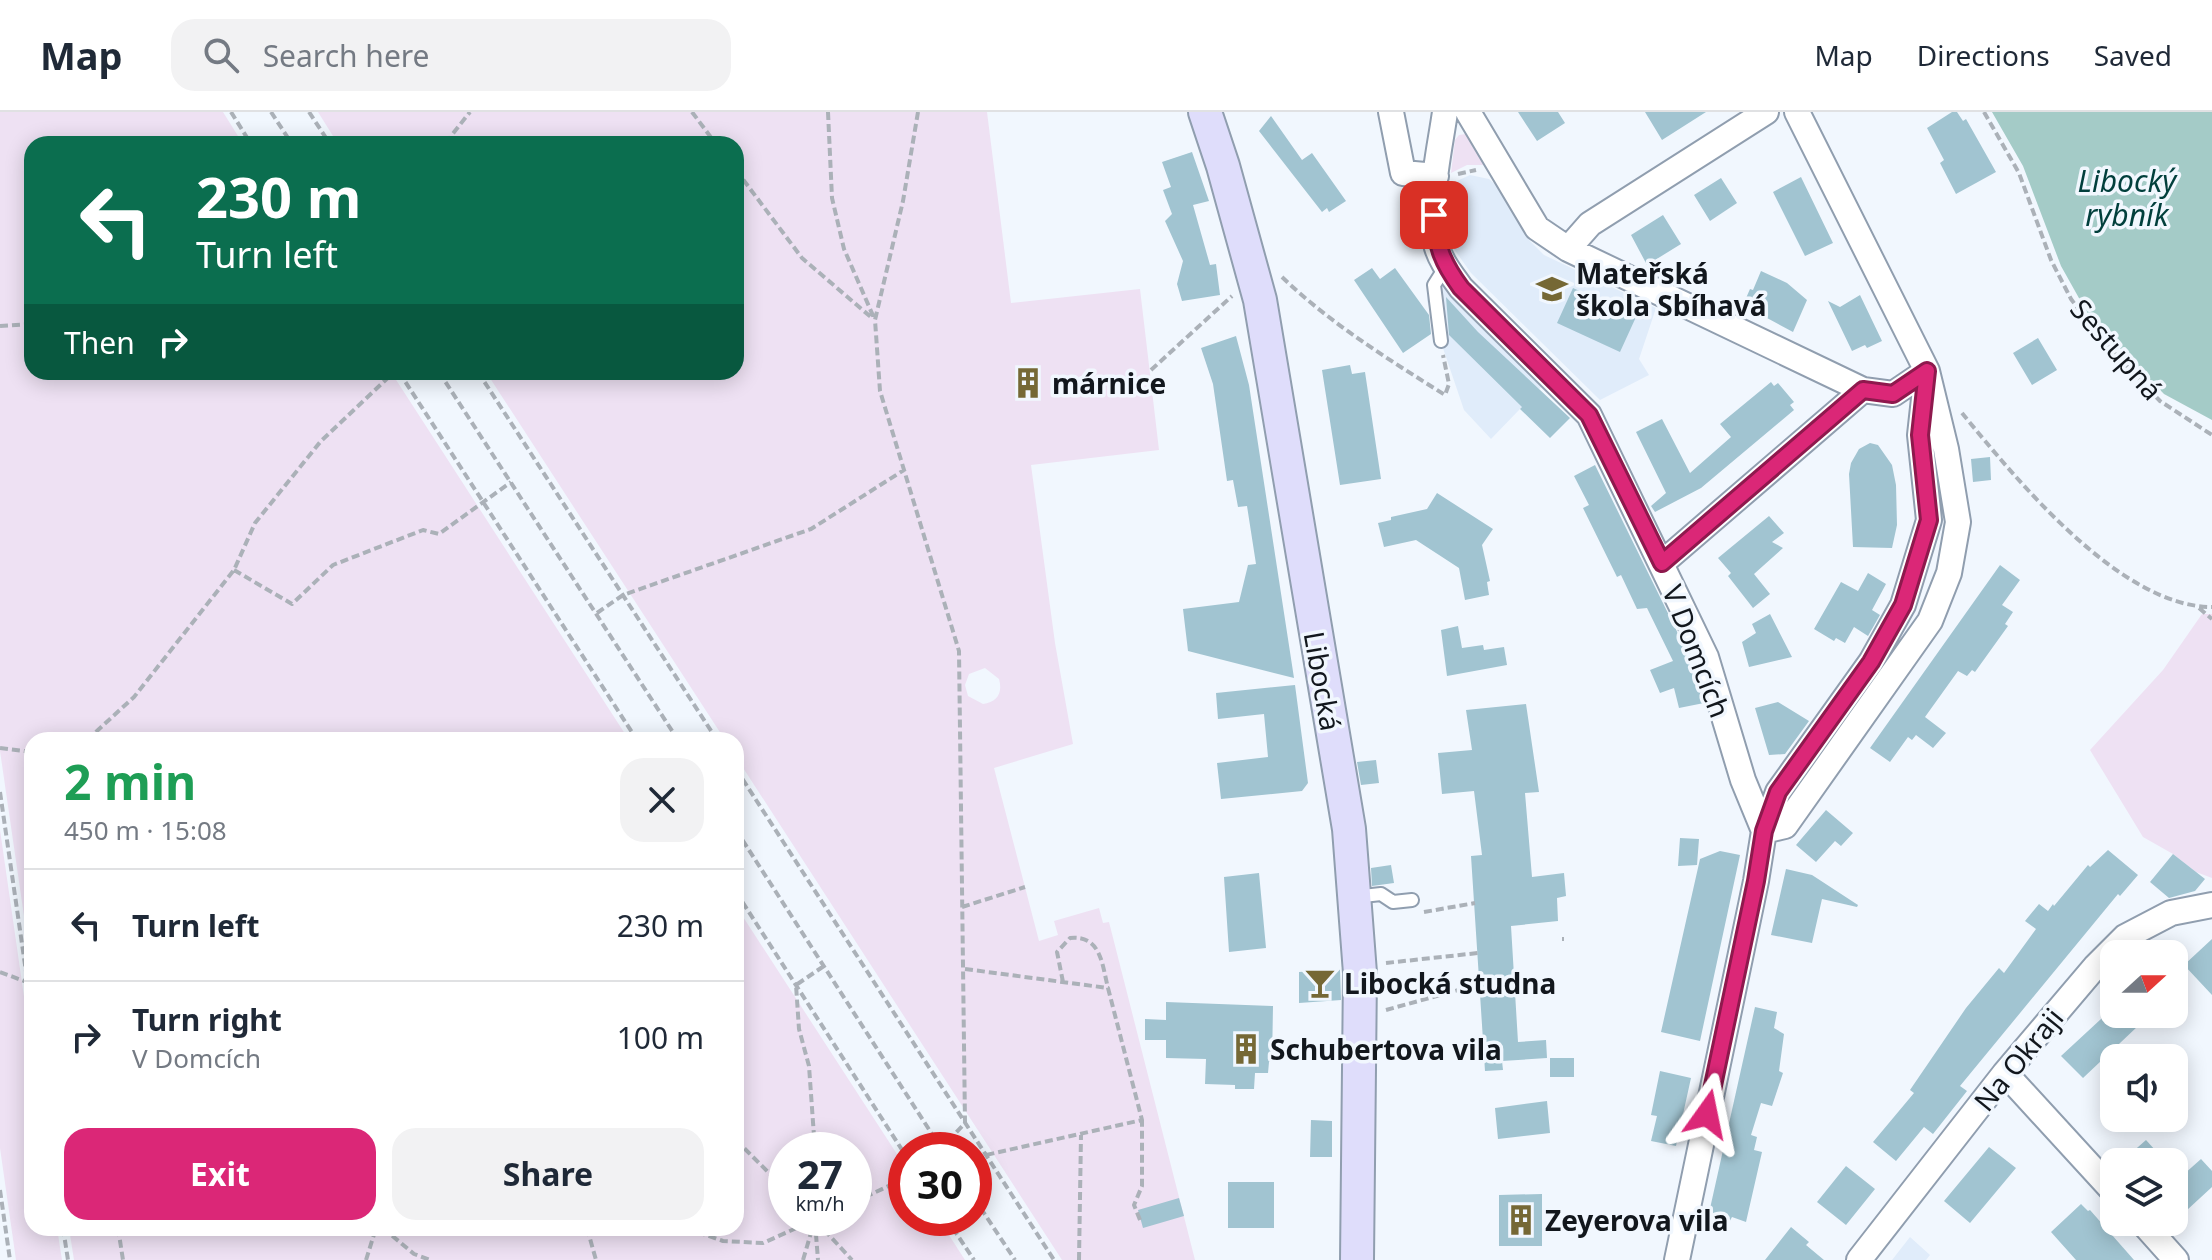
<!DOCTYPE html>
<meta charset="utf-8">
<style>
:root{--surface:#fff;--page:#f2f2f3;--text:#1f2937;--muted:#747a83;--line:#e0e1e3;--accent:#db2777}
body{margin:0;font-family:"Noto Sans",sans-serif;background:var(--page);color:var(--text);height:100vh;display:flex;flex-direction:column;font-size:30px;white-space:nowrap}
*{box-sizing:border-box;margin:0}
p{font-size:26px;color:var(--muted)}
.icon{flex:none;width:44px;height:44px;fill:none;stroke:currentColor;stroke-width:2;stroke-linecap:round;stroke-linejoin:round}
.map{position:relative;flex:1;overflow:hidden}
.side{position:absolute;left:24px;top:620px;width:720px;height:504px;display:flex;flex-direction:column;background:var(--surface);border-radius:24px;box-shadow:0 4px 20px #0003}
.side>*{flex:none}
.top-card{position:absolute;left:24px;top:24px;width:720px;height:244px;border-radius:24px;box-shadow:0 4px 20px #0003;background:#0b6e4f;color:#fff;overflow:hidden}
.needle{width:52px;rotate:69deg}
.tools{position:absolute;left:2100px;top:828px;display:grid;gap:16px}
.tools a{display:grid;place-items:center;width:88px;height:88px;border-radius:16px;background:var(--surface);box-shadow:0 4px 20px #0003;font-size:40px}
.speed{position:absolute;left:768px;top:1020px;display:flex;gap:16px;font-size:40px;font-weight:700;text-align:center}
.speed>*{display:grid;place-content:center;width:104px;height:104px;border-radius:50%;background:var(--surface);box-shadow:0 4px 20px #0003;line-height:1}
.speed small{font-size:20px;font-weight:400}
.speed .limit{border:12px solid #d22;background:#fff;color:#111}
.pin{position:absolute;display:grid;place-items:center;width:68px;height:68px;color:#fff;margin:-34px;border-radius:16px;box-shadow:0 4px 12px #0006}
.me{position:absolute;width:88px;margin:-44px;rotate:12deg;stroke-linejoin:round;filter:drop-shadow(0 0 6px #0008)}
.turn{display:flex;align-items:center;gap:28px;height:168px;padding:0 40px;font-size:36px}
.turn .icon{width:104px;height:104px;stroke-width:2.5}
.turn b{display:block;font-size:56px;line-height:68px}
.then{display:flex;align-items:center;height:76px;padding:0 40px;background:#0003;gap:16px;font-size:30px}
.round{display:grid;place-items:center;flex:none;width:84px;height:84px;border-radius:24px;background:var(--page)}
.overview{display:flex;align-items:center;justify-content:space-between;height:136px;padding:0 40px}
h1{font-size:48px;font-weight:700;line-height:60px;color:#1e9e55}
.cta{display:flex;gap:16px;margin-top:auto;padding:16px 40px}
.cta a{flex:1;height:92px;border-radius:24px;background:var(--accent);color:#fff;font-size:32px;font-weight:700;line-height:92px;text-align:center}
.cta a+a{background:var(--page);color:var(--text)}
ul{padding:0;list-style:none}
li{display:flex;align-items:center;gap:24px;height:112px;padding:0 40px;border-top:2px solid var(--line)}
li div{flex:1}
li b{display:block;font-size:30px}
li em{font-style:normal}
header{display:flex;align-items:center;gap:48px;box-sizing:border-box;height:112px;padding:0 40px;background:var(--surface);border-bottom:2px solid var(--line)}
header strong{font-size:38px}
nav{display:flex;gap:44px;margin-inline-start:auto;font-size:28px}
.search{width:560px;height:72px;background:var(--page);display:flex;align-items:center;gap:20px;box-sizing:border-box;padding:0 28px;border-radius:24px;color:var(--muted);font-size:30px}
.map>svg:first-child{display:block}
</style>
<header>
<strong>Map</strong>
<div class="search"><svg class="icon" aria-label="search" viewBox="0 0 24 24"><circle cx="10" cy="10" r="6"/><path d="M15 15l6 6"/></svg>Search here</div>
<nav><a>Map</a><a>Directions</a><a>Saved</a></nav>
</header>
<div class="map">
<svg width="2212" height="1148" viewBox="0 0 2212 1148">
<rect width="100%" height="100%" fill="#f1f7fe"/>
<path fill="#e0ecfa" d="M1470,63L1489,67L1499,76L1530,129L1544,143L1656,196L1639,247L1649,263L1600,288L1471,161L1454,137L1446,105L1450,79L1457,69Z
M1434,158L1544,272L1491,327L1464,298L1427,189L1428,171Z
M1910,1125L1930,1143L1926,1148H1892Z"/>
<path fill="#eee1f3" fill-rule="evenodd" d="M0,0H223L243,32H32V260H391L629,628H32V859L0,639Z
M318,0H987L1011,191L1140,177L1159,338L1031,353L1055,531L1073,632L994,656L1039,829L1058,823L1054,809L1099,796L1103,811L1109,810L1195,1148H1062L736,645V628H725L486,260H736V32H338ZM985,556L999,567C1003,581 997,590 983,592L968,584L965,573L969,562Z
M1466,22L1487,53H1467L1451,61L1455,28L1459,23Z
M2202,502H2212V766L2196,760L2173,742L2143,725L2090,638L2163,558Z
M0,718L32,940V1116H57L62,1148H16L0,1036Z
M736,794L906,1056V1106H938L965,1148H74L69,1116H736ZM786,1038H854V1106H786Z"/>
<path fill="#a4cbc7" d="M1992,0H2212V308L2164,282L2089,204L2061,154L2023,54Z"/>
<path fill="#a1c4d1" d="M1518,0H1558L1565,11L1537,29Z
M1645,0H1706L1662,28Z
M1952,0H1957L1963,9L1966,7L1996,60L1956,82L1940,51L1944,48L1927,16Z
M1271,4L1302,48L1312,41L1346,89L1329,100L1327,96L1322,100L1259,19Z
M1192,40L1209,89L1193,93L1210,153L1216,152L1220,183L1182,189L1177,172L1183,149L1165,109L1172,102L1163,78L1171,75L1162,50Z
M1801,65L1833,131L1805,144L1773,80Z
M1721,66L1737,91L1710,109L1694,83Z
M1663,103L1681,132L1647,153L1631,123Z
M1372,156L1380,167L1395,156L1429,203L1431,222L1403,241L1354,168Z
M1761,159L1787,171L1807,188L1793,220L1743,193L1750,177L1753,178Z
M1573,176L1636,205L1620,240L1557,211Z
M1860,183L1882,229L1867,236L1865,233L1852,239L1828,189L1840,195Z
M1446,185L1478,220L1570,306L1550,326L1520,297L1522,295L1449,223Z
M1236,224L1249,273L1294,566L1188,539L1183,497L1239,490L1248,453L1256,452L1247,394L1238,395L1233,368L1227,369L1213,272L1201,236Z
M2038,226L2057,258L2032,273L2013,241Z
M1350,253L1352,262L1365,260L1381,367L1340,373L1322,258Z
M1771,270L1774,274L1778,271L1794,290L1790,293L1794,298L1701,376L1655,400L1651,394L1666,381L1636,320L1662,307L1690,361L1731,325L1720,312Z
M1870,331L1878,333L1892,353L1896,373L1897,413L1892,436L1853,435L1849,362L1851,351L1859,337Z
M1990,345L1991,368L1973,370L1971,347Z
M1595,353L1692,550L1704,591L1679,596L1674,576L1660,581L1650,558L1673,549L1647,496L1637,497L1621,463L1617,465L1583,396L1589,393L1574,364Z
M1437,381L1493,417L1482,433L1490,469L1487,470L1489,483L1465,488L1459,456L1416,428L1384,435L1378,411L1391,408V405L1427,397Z
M1769,404L1784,421L1772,430L1783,436L1754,462L1770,482L1753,496L1728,464L1731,461L1718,446Z
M2000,453L2020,468L2002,493L2013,500L2005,512L2008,514L1975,560L1972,558L1967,564L1958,559L1925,605L1946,621L1933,636L1916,623L1912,628L1908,625L1890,650L1870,636Z
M1868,461L1886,472L1872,498L1880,503L1868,524L1854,515L1845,531L1836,526L1834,529L1814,517L1841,470L1858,479Z
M1770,502L1792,545L1749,555L1742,530L1756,521L1752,512Z
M1458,514L1462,536L1483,533L1484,538L1504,535L1507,553L1447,564L1441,518Z
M1295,573L1308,671L1302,679L1221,687L1217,651L1268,645L1264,602L1218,607L1216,581Z
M1778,590L1809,609L1785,642L1769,643L1755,596Z
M1526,592L1539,680L1525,681L1532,765L1564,761L1566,784L1557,786L1558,809L1511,814L1518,930L1546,928L1547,946L1502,949L1503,958L1485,959L1471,744L1482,743L1474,679L1442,682L1438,641L1472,638L1466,598Z
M1376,648L1379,671L1361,673L1357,650Z
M1826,698L1853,721L1841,734L1835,729L1816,750L1796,733Z
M1680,726L1699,727L1697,753L1678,754Z
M2108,738L2138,763L2120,784L2118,782L1960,974L1967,979L1933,1022L1924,1015L1896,1049L1873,1030L1914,981L1910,978L1966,896L1999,856L2004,861L2036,817L2025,809L2039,792L2048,799L2053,792L2054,794L2088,753L2090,755Z
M1720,739L1740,743L1700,929L1661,920L1700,747Z
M2173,742L2205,767L2195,779L2169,786L2150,770Z
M1391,753L1394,771L1372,774L1371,756Z
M1786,757L1812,763L1858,793L1857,795L1822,787L1812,831L1771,823Z
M1259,761L1266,836L1229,840L1224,765Z
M2212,827V883L2184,853Z
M1340,857L1341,888L1299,891V860Z
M1166,890L1273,894L1272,950H1269L1268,961H1255L1254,977H1235V973L1205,972L1206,947L1166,946V928H1145V907L1166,908Z
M1755,895L1777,900L1774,916L1784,922L1779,959L1783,961L1772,994L1761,991L1751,1023L1757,1025L1754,1038L1762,1040L1746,1110L1732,1105L1727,1114L1707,1110Z
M2114,895V902H2127L2138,914L2083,966L2061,944Z
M1550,946H1574V965H1550Z
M1660,959L1691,966L1676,1034L1651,1029L1657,1004L1651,1003Z
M1547,989L1550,1021L1498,1027L1495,996Z
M1311,1008L1332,1009V1045H1310Z
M2146,1028L2166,1050H2121Z
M1989,1035L2016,1056L1970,1111L1944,1089Z
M2201,1047L2212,1059V1075L2174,1110V1071Z
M1846,1054L1875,1077L1846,1113L1817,1090Z
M1228,1070H1274V1116H1228Z
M1542,1082V1134H1499V1083Z
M1179,1086L1184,1104L1143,1116L1138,1098Z
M2081,1092L2088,1099L2090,1098L2134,1148H2076L2051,1120Z
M1791,1115L1809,1130L1806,1133L1824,1148H1765Z"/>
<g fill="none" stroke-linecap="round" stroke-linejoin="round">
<defs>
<path id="lane" d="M1441,229L1434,173L1446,154
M1354,785L1381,782L1393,790L1412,788"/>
<path id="street" d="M1391,0L1403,61L1436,64
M1445,0C1439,42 1427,90 1436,132C1440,149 1452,163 1461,176L1589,303L1706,545L1743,668L1764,719
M1468,0L1537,116L1568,137L1863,278L1893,282L1927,259
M1568,137L1590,112L1766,0
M1662,451L1863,278
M1764,719L1785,714L1930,509L1949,461L1958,410L1946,337L1927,259L1797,0
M2005,961L2114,1080
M2142,1110L2176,1148
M1677,1148L1756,769L1764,719L1778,680L1871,550L1903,493L1929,408L1920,323L1927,259
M1859,1148L2005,961L2095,855L2125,825L2171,801L2212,793"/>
<path id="secondary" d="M1205,0L1223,54L1260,188L1349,717L1360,861L1357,1148"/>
</defs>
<use href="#lane" stroke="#909eaf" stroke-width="16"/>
<use href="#street" stroke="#909eaf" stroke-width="28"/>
<use href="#secondary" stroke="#909eaf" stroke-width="36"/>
<path stroke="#abb1b8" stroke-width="4" stroke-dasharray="8 4" stroke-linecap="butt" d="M231,0L251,32
M271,0L292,32
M309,0L330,32
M692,0L716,32
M828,0L832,86L844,137L874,206
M918,0L903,89L875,208L880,279L959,539L965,1011L940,1038
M1984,0L2019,61L2051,148L2071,187L2100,226L2160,289L2212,323
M448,32L451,24L470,0
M736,58L802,146L872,206
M1458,62L1476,58
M1282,165C1331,212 1388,247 1445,283L1449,272L1443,243
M0,214L32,212
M1151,258L1232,184
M399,260L637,628
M439,260L678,628
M478,260L717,628
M1962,301C2016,367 2120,495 2212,495
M234,458L292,492L333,453L423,418L439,422L511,370
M2199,496L2212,507
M597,501L623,483L811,417L904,358
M87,628L134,585L234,458L255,411L321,329L394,260
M0,636L32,640
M736,657L1054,1148
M0,680L32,901
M736,718L941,1036
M736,780L906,1044
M962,795L1025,775
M1424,800L1475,791
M1562,827H1564
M1386,851L1478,841
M965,857L1108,876L1142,1008L986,1043
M0,860L32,872
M1063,870L1057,840L1070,826C1101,823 1102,852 1108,876
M1386,898L1480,872
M736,1028L786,1078
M815,1038L809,954L799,917L796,873L824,854
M0,1078L10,1148
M974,1086L1015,1148
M854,1090L906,1066
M946,1106L974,1148
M1140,1108L1134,1093L1142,1074V1008
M816,1109L852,1148
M815,1110L818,1148
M63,1116L68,1148
M118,1116L123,1148
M383,1116L414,1142L430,1148
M587,1116L596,1148
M686,1116L723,1129L763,1131L819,1106
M366,1148L376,1116
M803,1148L813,1114
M1079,1148L1081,1023"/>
<use href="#lane" stroke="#fff" stroke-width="12"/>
<use href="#street" stroke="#fff" stroke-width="24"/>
<use href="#secondary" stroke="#dfddfb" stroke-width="32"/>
</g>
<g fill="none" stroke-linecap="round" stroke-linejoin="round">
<defs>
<path id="route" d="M1434,103C1437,136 1442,150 1461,176L1589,303L1662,451L1863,278L1893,282L1927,259L1920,323L1929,408L1903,493L1871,550L1778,680L1764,719L1756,769L1707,1002"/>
</defs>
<use href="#route" stroke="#8e194d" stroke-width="20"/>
<use href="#route" stroke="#db2777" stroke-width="14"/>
</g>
<defs>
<symbol id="school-bare" viewBox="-9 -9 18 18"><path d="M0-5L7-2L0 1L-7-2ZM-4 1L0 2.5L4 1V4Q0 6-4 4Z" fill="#756835" stroke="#f1f7fe" stroke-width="2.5" paint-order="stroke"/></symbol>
<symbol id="building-bare" viewBox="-9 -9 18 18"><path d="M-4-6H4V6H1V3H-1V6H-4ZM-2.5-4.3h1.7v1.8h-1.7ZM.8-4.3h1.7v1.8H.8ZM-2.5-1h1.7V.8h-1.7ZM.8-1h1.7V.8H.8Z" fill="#756835" stroke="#f1f7fe" stroke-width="2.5" paint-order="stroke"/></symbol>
<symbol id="bar-bare" viewBox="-9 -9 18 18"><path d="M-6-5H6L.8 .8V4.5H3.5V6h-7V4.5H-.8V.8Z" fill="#756835" stroke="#f1f7fe" stroke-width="2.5" paint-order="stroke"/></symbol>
</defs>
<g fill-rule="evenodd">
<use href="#school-bare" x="1530" y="155" width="44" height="44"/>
<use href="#building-bare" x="1006" y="249" width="44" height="44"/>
<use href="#bar-bare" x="1298" y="849" width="44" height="44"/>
<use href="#building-bare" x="1224" y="915" width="44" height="44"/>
<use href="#building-bare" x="1499" y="1086" width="44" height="44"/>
</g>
<g text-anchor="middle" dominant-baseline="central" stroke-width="7" stroke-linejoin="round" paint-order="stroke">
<g font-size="28" font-weight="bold" fill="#12171d" stroke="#f1f7fe" text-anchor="start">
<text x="1576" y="161">Mateřská<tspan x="1576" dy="32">škola Sbíhavá</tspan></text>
<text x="1052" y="271">márnice</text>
<text x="1344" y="871">Libocká studna</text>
<text x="1270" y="937">Schubertova vila</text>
<text x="1545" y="1108">Zeyerova vila</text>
</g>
<g font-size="28" fill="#12171d" stroke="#f1f7fe">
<text transform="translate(2117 237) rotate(49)">Sestupná</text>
<text transform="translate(1697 539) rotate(69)">V Domcích</text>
<text transform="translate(1323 569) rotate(80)">Libocká</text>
<text transform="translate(2018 947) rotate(-51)">Na Okraji</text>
</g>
<g font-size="30" font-style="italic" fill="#013f3c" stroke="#f1f7fe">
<text x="2127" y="68">Libocký<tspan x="2127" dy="34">rybník</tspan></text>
</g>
</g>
</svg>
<div class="tools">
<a><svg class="needle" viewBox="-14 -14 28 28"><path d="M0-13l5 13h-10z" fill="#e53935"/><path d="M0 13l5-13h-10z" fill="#747a83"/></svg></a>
<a><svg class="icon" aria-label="sound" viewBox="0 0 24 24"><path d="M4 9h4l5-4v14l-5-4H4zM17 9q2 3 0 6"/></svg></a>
<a><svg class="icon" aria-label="layers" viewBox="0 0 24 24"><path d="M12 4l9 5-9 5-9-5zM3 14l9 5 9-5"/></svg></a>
</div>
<div class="speed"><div>27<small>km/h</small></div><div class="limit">30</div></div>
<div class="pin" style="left:1434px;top:103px;background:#d93025"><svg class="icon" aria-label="arrive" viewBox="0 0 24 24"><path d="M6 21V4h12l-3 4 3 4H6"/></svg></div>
<svg class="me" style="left:1707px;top:1002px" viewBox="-20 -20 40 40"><path d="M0-17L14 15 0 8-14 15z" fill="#db2777" stroke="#fff" stroke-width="4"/></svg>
<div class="top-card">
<div class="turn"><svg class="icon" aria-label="left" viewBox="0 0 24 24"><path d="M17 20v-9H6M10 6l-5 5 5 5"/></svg><div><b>230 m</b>Turn left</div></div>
<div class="then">Then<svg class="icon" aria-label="right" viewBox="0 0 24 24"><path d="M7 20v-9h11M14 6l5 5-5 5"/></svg></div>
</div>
<section class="side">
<div class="overview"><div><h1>2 min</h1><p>450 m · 15:08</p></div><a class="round"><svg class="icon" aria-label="close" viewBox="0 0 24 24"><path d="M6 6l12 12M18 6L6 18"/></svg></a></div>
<ul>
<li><svg class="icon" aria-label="left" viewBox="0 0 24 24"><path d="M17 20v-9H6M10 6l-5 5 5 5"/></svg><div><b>Turn left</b></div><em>230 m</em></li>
<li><svg class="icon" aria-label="right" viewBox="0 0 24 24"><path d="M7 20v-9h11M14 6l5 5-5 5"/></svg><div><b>Turn right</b><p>V Domcích</p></div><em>100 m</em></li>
</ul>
<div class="cta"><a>Exit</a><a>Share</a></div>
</section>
</div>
